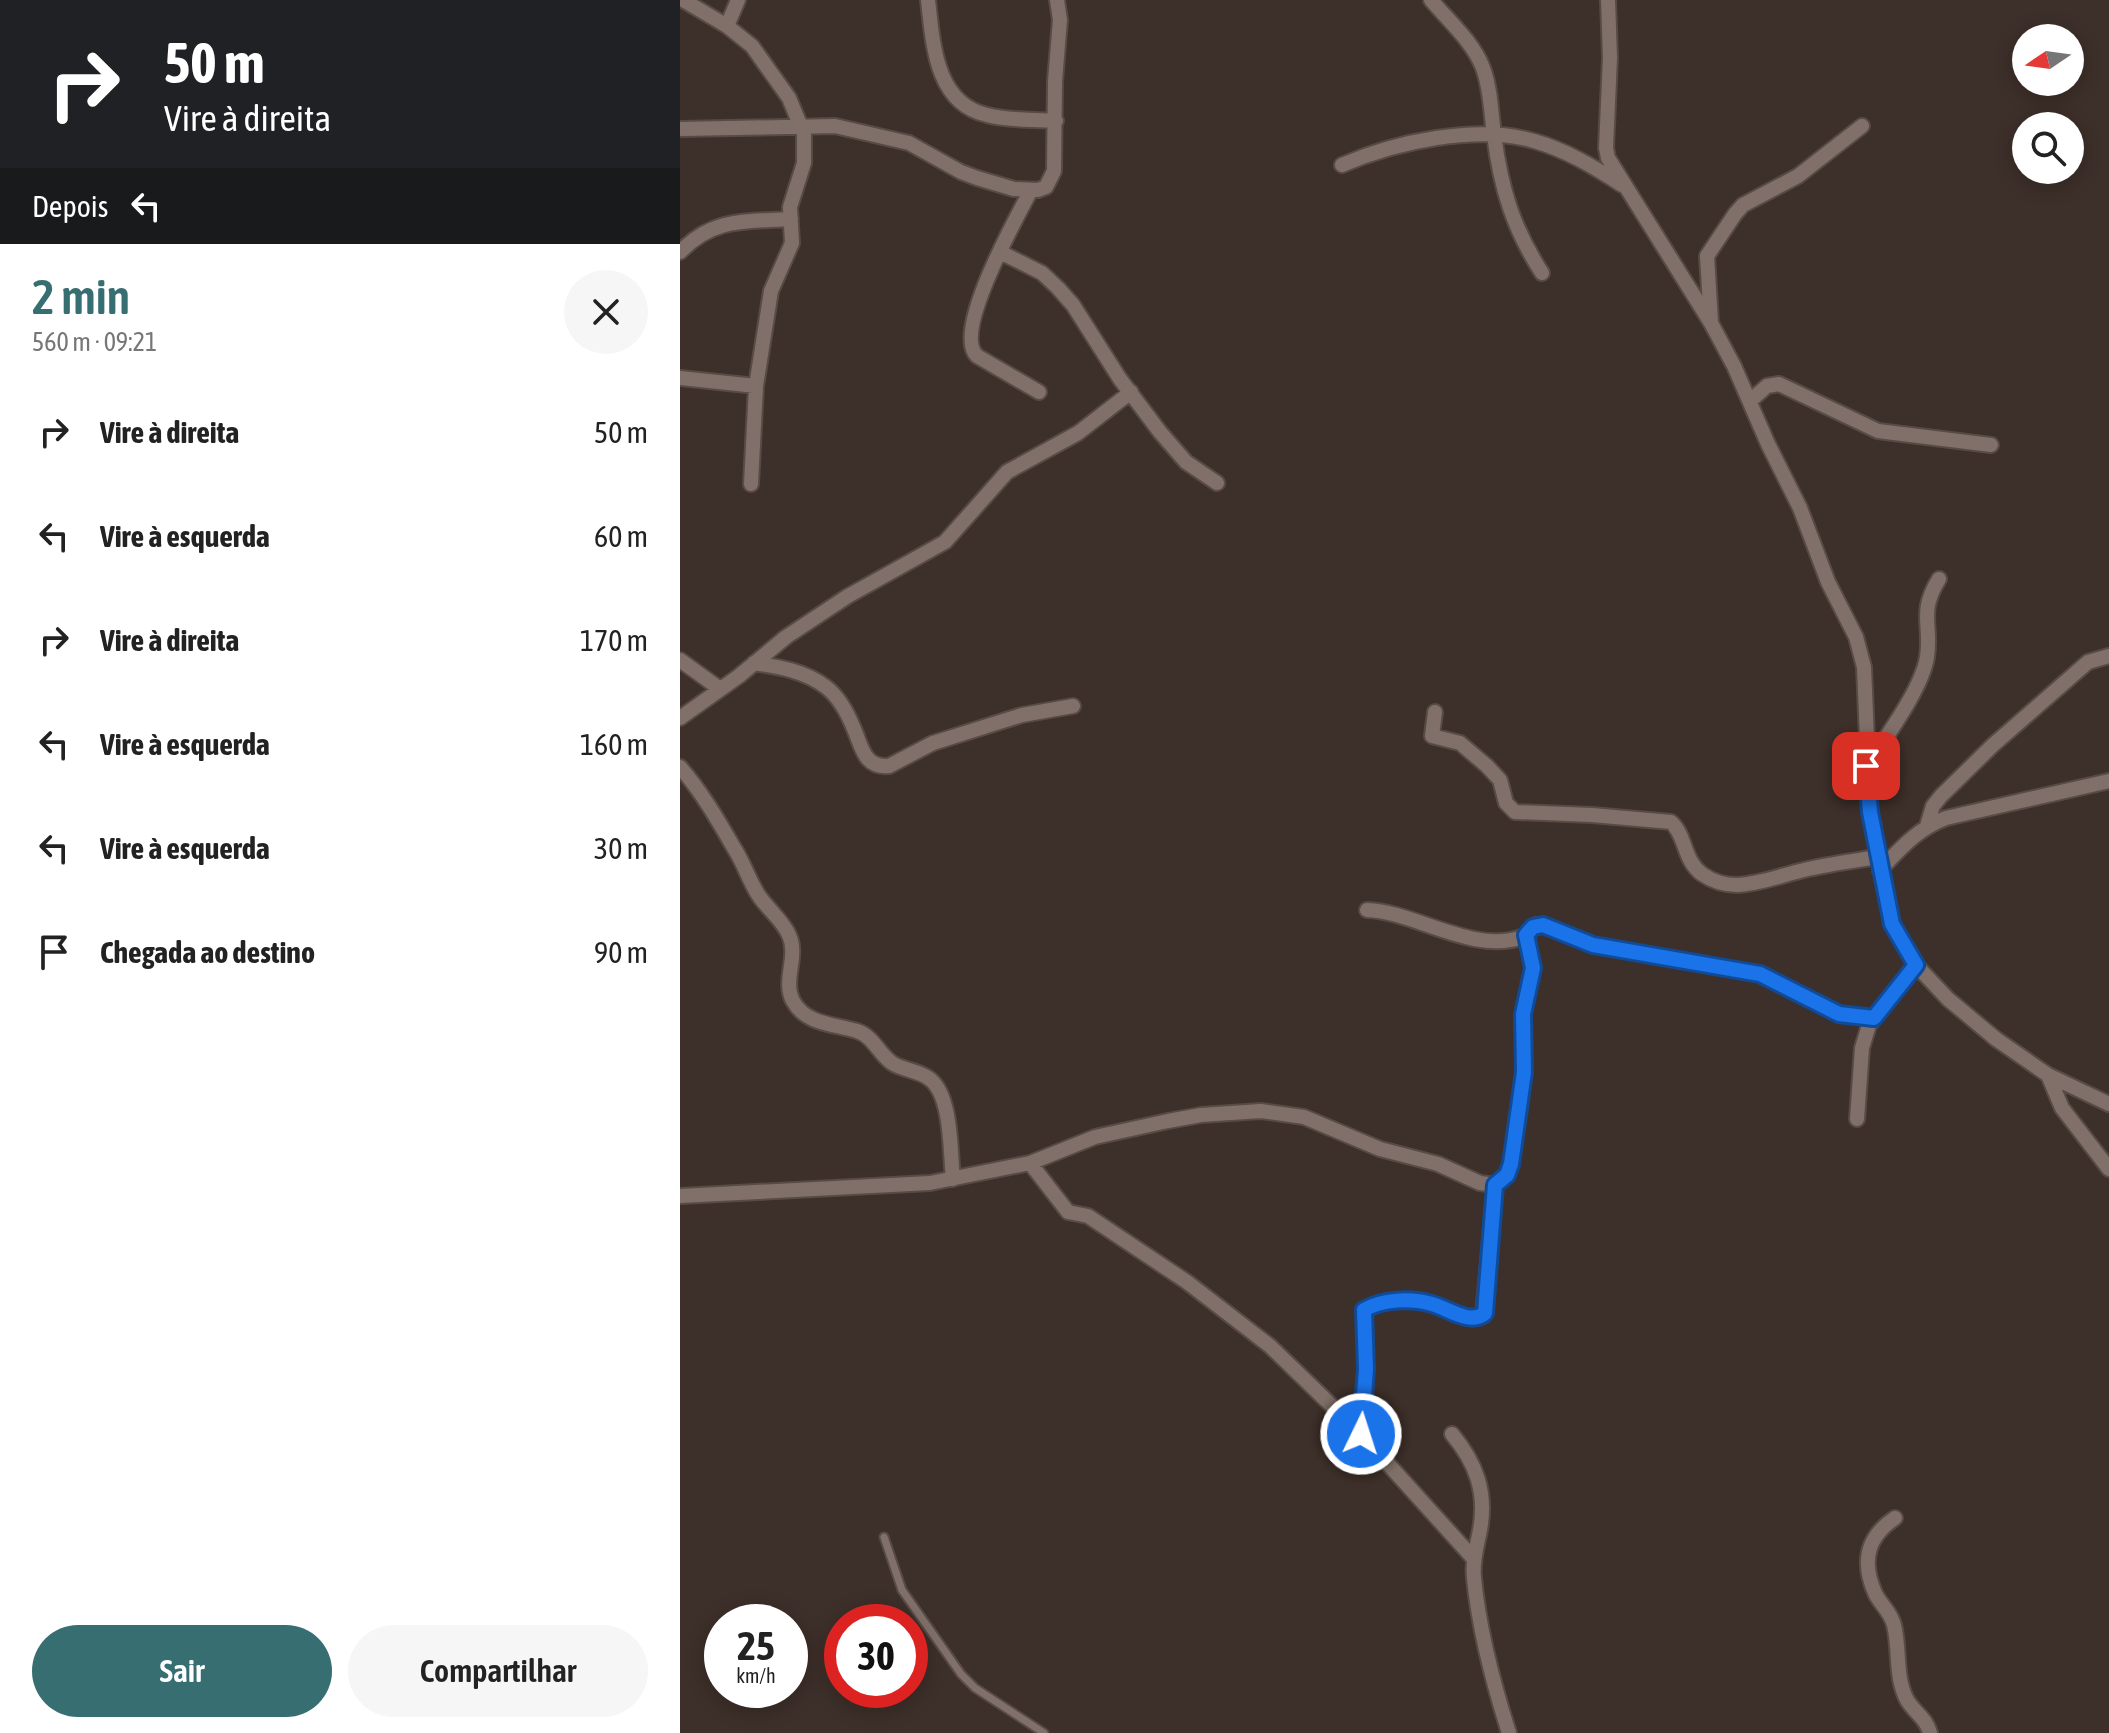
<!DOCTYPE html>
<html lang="pt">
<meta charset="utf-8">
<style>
:root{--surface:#fff;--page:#f6f6f6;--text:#222;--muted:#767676;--accent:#376e72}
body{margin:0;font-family:"Asap Condensed",sans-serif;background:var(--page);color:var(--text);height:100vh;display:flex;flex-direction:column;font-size:30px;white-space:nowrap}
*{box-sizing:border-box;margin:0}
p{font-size:26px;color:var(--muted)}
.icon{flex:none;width:44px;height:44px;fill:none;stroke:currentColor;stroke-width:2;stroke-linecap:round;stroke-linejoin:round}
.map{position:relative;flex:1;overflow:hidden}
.sheet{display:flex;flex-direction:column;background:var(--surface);width:680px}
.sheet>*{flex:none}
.banner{background:#202124;color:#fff;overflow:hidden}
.needle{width:52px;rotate:257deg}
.tools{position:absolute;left:1332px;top:24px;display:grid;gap:16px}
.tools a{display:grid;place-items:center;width:72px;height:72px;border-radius:50%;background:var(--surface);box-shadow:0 4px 20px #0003;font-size:40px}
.speed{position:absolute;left:24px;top:1604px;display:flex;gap:16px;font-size:40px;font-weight:700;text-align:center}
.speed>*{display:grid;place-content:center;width:104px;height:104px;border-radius:50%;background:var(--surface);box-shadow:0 4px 20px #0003;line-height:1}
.speed small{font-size:20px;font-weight:400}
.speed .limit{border:12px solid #d22;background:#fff;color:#111}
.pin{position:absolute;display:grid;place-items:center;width:68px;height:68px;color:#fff;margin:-34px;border-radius:16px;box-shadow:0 4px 12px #0006}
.me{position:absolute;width:88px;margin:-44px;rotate:4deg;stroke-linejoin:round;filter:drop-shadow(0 0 6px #0008)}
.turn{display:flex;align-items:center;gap:28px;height:168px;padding:0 32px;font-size:36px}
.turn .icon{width:104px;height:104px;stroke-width:2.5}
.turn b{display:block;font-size:56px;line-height:68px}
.then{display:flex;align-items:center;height:76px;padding:0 32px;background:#0003;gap:16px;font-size:30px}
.round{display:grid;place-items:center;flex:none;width:84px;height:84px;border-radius:42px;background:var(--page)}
.summary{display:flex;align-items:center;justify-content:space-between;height:136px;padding:0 32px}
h1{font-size:48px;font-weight:600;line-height:60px;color:var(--accent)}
.action{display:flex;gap:16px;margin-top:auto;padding:16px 32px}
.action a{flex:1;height:92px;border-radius:48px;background:var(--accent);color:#fff;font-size:32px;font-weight:600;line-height:92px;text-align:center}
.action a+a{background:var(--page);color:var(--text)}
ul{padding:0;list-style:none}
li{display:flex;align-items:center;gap:24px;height:104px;padding:0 32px}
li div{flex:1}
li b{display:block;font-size:30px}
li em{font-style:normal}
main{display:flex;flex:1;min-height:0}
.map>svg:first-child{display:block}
</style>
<main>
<section class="sheet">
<div class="banner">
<div class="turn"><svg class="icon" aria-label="right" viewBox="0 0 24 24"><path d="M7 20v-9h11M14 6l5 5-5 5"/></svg><div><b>50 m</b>Vire à direita</div></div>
<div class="then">Depois<svg class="icon" aria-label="left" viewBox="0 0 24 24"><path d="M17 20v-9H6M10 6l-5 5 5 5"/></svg></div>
</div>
<div class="summary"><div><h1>2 min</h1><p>560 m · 09:21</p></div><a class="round"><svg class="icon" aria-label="close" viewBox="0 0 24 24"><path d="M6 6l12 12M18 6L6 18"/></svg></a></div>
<ul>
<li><svg class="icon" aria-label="right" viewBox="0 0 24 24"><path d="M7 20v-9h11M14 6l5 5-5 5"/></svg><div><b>Vire à direita</b></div><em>50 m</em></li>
<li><svg class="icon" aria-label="left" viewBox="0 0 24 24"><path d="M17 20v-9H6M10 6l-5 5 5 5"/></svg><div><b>Vire à esquerda</b></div><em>60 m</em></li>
<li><svg class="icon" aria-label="right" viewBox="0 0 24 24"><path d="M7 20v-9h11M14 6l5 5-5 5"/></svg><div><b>Vire à direita</b></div><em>170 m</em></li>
<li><svg class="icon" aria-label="left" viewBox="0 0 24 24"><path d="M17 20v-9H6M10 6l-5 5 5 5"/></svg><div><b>Vire à esquerda</b></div><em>160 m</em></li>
<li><svg class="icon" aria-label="left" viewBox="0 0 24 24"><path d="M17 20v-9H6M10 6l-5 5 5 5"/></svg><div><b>Vire à esquerda</b></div><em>30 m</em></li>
<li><svg class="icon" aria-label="arrive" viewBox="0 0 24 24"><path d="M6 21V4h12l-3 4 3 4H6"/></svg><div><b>Chegada ao destino</b></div><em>90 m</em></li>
</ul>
<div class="action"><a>Sair</a><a>Compartilhar</a></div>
</section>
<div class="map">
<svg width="1429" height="1733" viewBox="0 0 1429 1733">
<rect width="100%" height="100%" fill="#3d2f29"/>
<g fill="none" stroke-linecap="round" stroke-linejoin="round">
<defs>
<path id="service" d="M204,1537L222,1590L281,1674L295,1688L364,1733"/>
<path id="minor" d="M3,0L47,26L72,46L109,98L124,134V163L110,207L112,243L91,291L76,386L71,484
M248,0C253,43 255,103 307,115C328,121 354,119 376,121
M751,0C769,21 793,42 803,68C811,90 811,113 814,135C821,189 833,228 862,273
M928,0L930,58L926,148L928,158L1031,323L1054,366L1088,444L1120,508L1148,582L1176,637L1184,667L1190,812L1212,924L1236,965L1268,999L1316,1039L1368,1075L1429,1104
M47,26L58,0
M0,129L155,126L229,143L281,172L297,178L334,189L358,190L366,187L374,171L375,81L380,20L377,0
M662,165C715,142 797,124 854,141C886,150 914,167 942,185
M351,190C337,217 272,332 297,356L359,392
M0,252C34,217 65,222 111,219
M320,252L362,273L378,288L393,305L440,379L480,432L506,462L537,483
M1031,322L1027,256L1055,214L1063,205L1118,176L1182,126
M0,378L76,386
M1070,401L1087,386L1099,384L1198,431L1311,445
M0,660L40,689
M74,663C100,667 125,671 146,687C159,697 168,714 174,729C182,747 184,768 209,766L253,743L342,715L393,706
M755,712L752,736L780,743L807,766L820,780L826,803L835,812L912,815L991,822C1006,835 1003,860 1022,874C1032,881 1045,885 1057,885C1080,884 1102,875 1124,870C1149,864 1173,861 1198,857
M0,718L59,676L106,637L168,596L265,542L327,472L398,433L451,392
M1187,766C1205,738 1242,689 1247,657C1252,624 1238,613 1259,579
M0,767C21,791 38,820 54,848C64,863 69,881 79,896C88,909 103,921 109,935C119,956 102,981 113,1001C126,1025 155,1024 177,1031C193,1036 199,1054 212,1063C224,1071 240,1070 251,1080C272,1098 270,1152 273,1179
M1247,826L1253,806L1261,796L1313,745L1408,662L1429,656
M1200,870C1221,848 1237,829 1266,818L1429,781
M687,910C733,911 794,955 842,937C848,935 851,929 856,925H863L913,945L1080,974L1159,1014L1194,1018
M1368,1075L1382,1108L1429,1169
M1177,1119L1182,1048L1189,1025L1236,965
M350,1163L388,1212L408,1216L507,1282L590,1346L681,1434L794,1559
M0,1196L250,1183L350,1163L415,1137L488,1121L521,1115L581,1111L624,1117L700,1149L758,1164L800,1183L815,1185L827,1175L831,1164L840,1107L844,1072L843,1014L853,968L846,935
M681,1434L686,1369L684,1310C703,1299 732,1298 754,1305C769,1310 786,1322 803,1316L815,1185
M772,1434C796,1463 807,1492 800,1530C797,1546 792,1561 794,1578C799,1630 813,1683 829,1733
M1215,1518C1187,1537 1181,1561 1195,1593C1200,1604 1211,1612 1214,1625C1220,1649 1215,1675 1226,1698C1233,1712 1246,1717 1250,1733"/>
</defs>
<use href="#service" stroke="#564b45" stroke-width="11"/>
<use href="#minor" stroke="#564b45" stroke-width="18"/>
<use href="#service" stroke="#807069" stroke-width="7"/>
<use href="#minor" stroke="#807069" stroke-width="14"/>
</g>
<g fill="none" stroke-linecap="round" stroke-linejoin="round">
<defs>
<path id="route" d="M681,1434L686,1369L684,1310C702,1299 731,1298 752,1304C767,1308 791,1326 805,1313L815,1185L827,1175L831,1164L844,1072L843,1014L853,968L846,935L853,927L863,925L913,945L1080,974L1159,1014L1194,1018L1236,965L1212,924L1190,812L1186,766"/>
</defs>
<use href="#route" stroke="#114b97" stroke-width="20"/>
<use href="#route" stroke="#1a73e8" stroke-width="14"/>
</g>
</svg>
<div class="tools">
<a><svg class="needle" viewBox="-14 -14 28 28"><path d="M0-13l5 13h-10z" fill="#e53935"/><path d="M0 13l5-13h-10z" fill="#767676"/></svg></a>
<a><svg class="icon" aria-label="search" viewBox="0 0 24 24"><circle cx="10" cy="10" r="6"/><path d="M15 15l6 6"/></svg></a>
</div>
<div class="speed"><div>25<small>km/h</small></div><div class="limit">30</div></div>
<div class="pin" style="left:1186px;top:766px;background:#d93025"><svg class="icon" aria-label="arrive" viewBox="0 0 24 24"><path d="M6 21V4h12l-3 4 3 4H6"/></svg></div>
<svg class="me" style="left:681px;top:1434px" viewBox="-20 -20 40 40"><circle r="17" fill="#1a73e8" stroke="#fff" stroke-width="3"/><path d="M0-11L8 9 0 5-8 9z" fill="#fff"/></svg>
</div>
</main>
